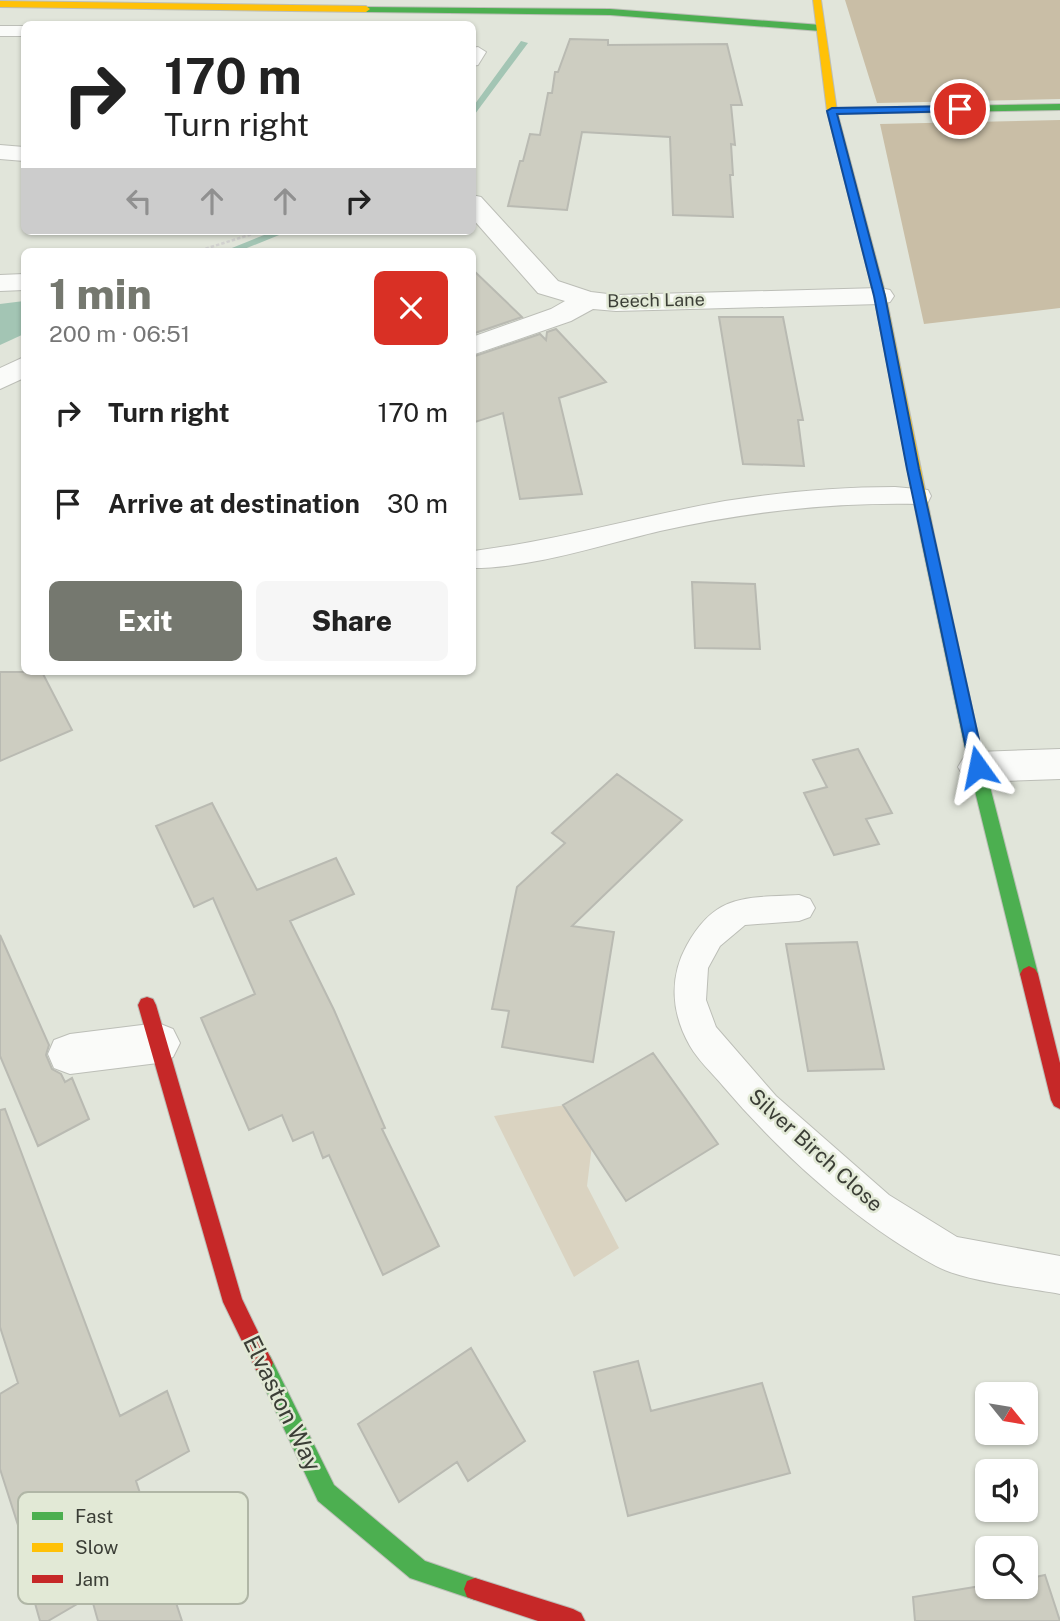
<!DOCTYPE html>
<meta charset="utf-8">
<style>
:root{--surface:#fff;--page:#f6f6f6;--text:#222;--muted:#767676;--accent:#75786f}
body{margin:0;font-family:"Public Sans",sans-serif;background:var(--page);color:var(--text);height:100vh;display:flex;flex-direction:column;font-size:26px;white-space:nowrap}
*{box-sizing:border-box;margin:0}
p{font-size:23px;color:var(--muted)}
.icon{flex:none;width:38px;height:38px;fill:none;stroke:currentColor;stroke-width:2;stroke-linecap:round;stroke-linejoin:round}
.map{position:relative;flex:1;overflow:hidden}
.sheet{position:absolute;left:21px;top:248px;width:455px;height:427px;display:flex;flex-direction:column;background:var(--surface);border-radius:10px;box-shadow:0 2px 5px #0004}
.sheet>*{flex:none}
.hud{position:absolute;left:21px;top:21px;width:455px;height:214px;border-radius:10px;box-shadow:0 2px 5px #0004;background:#fff;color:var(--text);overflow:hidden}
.needle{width:46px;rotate:120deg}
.buttons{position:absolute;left:975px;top:1382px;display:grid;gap:14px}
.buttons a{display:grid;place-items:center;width:63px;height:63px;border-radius:10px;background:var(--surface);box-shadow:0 2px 5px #0004;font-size:35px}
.pin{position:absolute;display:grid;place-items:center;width:60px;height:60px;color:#fff;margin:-30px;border:4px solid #fff;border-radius:50%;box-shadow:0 2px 7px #0007}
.me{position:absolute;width:77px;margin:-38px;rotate:348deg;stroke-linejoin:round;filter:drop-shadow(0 0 5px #0008)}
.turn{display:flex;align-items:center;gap:24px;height:147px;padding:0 28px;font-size:32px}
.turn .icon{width:91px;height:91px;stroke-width:2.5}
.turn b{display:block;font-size:49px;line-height:60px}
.lanes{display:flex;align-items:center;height:66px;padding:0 28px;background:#0003;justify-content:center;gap:35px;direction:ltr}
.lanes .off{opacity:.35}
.round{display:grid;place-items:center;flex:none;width:74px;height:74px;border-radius:10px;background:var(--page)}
.head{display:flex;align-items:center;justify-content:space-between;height:119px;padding:0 28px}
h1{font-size:42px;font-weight:800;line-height:52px;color:var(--accent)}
.button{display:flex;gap:14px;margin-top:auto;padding:14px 28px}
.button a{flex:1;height:80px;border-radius:10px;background:var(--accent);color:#fff;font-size:28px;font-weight:800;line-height:80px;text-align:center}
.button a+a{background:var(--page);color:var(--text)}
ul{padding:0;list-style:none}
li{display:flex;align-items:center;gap:21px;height:91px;padding:0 28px}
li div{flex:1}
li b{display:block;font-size:26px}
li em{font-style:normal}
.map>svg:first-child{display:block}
</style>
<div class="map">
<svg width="1060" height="1621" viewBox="0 0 1060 1621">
<rect width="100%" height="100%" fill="#e1e5da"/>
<path fill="#dad3c1" d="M579,1103L593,1137L587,1186L619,1248L574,1277L494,1116Z"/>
<path fill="#c9bea6" d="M845,0H1060V99L877,103Z
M1060,120V308L924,324L880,124Z"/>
<path fill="#a3c5b4" d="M24,301V334L0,345V304Z"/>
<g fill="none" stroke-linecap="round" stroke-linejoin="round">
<path fill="#a3c5b4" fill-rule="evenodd" d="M521,41L528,43L472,118V108Z
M274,231H289L237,252H222Z"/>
</g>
<path fill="#cdcdc1" stroke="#b9bab2" stroke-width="2" d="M570,39L608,40V45L727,44L742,105H731L735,145L731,144L733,175H730L733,217L673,215L670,137L582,132L567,210L508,206L520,161H523L530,134L540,135L548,93H552L555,72H558Z
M472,269L522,317L472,334Z
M719,317H783L803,420H798L804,466L743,464Z
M556,329L606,382L559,398L582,494L520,499L503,413L472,423V357L540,334L546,340L547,332Z
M692,582L755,584L760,649L695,648Z
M0,672H42L72,730L0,761Z
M858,749L892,813L866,819L879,844L834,855L804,793L827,787L813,760Z
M617,774L682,820L572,926L614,932L593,1062L502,1047L509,1011L492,1009L517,887L565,843L552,833Z
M212,803L257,890L336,858L354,894L290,921L334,1010L385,1128L382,1129L439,1246L383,1275L329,1155L323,1158L313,1132L293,1141L282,1115L249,1130L201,1018L255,994L213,898L194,907L156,826Z
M0,935L49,1045L46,1055L52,1069L61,1074L65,1082L72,1078L89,1119L38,1146L0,1056Z
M857,942L884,1069L808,1071L786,944Z
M653,1053L718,1144L626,1201L563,1105Z
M5,1109L120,1416L167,1391L189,1451L136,1481L182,1621H98L91,1596L48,1621H40L20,1550L25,1547L0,1469V1394L18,1383L0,1327V1110Z
M471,1348L525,1441L468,1481L457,1462L399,1502L358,1424Z
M638,1361L651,1411L762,1383L790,1473L628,1516L594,1372Z
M1045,1575L1060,1621H915L913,1597L987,1585V1587H1026V1579Z"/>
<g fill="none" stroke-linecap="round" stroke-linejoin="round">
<defs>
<path id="lane" d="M0,26H24V36H0Z
M478,47L486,52L478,65L472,66V48Z
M895,487L928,490L931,496L928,502L919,504C831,502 746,512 660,531C601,545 533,568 472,568L474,551C559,540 641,516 725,501C781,492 838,487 895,487Z
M799,895L810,899L815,908L810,917L799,921L745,925L720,946L708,968L706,1000L716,1027L776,1096L889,1195L957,1237L1060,1256V1294C1028,1288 963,1281 936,1266C857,1223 782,1155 723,1086C712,1073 698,1060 690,1046C671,1013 669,977 687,945C716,893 746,898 799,895Z"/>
<path id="street" d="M0,145L24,147V161L0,159Z
M472,195L481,197L558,281L591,292L616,295L880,288L890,290L894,296L890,302L880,304L616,311L593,309L571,321L472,355V337L551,309L565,301L538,293L472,218Z
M24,274V290L0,291V275Z
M24,357V378L0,389V368Z
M1060,749V779L977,782L964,777L958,767L964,757L977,752Z
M158,1023L173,1029L180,1043L173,1057L158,1063L70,1074L54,1068L48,1054L54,1040L70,1034Z"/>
<path id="fast" d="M363,7L610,9L821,25L825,28L821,31L610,15L366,12L362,9Z
M1060,104V110L832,114L827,111L832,108Z
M928,534L935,539L985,767L1038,974L1035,979L1029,982L1023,979L1020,974L969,767L921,539Z
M263,1353L270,1356L334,1485L425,1561L483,1581L486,1589L483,1597L475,1600L410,1578L318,1501L253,1363L256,1356Z"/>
<path id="slow" d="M813,0H821L837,111L886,296L935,539L928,544L921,539L874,296L827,111Z
M0,1L366,6L370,9L366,12L0,7Z"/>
<path id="jam" d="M1029,966L1035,969L1038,974L1060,1063V1109L1054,1106L1051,1100L1020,974L1023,969Z
M147,997L153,999L156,1005L242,1299L273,1363L270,1370L263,1373L256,1370L223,1302L138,1005L141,999Z
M475,1578L573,1609L581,1613L585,1621H538L475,1600L467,1597L464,1589L467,1581Z"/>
</defs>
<use href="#lane" stroke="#bcbeb7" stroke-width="2"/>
<use href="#street" stroke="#bcbeb7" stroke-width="2"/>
<use href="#fast" stroke="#bcbeb7" stroke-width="2"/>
<use href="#slow" stroke="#bcbeb7" stroke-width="2"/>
<use href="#jam" stroke="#bcbeb7" stroke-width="2"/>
<path stroke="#d2d2d0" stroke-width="2.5" stroke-dasharray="3.5 2" stroke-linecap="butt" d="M195,252L262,231"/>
<use href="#lane" fill="#fafbf9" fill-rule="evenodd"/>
<use href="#street" fill="#fafbf9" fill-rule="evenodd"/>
<use href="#fast" fill="#4caf50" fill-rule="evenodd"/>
<use href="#slow" fill="#ffc107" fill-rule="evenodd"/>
<use href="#jam" fill="#c62828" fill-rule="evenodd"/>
</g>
<path fill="#1a73e8" stroke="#114b97" stroke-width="2" d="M960,106L965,109L963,111L837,114L885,296L919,469L985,767L978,774L970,767L907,469L874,296L827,111L832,108Z"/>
<g text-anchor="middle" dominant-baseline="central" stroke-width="5" stroke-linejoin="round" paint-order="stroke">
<g font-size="18" fill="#3b3e36" stroke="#e2e9d6">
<text transform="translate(656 300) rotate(-1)">Beech Lane</text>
</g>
<g font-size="21" fill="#3b3e36" stroke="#e2e9d6">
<text transform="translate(816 1150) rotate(42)">Silver Birch Close</text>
</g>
<g font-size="24" fill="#3b3e36" stroke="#e2e9d6">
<text transform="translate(283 1403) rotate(64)">Elvaston Way</text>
</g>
</g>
<rect x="18" y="1492" width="230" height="112" rx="10" fill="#e2e9d6" stroke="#b0b6a6" stroke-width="2"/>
<rect x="32" y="1512" width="31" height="8" fill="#4caf50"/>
<rect x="32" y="1543" width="31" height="9" fill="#ffc107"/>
<rect x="32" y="1575" width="31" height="8" fill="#c62828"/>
<g font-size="19" fill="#3b3e36">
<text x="75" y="1523">Fast</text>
<text x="75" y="1554">Slow</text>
<text x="75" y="1586">Jam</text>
</g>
</svg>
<div class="buttons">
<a><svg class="needle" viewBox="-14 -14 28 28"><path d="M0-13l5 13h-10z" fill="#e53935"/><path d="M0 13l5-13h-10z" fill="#767676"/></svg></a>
<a><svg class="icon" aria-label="sound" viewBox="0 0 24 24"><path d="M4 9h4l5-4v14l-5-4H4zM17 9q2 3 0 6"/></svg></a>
<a><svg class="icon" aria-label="search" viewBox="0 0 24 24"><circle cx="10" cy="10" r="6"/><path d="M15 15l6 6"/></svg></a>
</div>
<div class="pin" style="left:960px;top:109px;background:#d93025"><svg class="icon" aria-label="arrive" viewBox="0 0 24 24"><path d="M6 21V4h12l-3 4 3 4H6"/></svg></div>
<svg class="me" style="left:978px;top:767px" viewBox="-20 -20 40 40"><path d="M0-17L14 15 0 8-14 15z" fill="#1a73e8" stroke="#fff" stroke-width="4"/></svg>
<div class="hud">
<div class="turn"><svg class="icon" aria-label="right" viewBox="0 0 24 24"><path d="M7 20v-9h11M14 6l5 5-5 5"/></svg><div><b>170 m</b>Turn right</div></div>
<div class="lanes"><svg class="icon off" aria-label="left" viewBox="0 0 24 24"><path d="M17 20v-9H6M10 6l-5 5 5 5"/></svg><svg class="icon off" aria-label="ahead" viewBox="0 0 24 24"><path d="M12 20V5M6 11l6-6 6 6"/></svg><svg class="icon off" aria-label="ahead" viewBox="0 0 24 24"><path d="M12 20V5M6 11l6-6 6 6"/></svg><svg class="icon" aria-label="right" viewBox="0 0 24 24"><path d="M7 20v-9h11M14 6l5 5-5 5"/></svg></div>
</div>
<section class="sheet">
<div class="head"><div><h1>1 min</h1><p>200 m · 06:51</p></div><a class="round" style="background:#d93025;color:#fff"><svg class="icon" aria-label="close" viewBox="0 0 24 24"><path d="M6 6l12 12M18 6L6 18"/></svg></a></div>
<ul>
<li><svg class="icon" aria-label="right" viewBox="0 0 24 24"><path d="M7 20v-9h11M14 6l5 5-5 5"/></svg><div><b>Turn right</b></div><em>170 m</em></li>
<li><svg class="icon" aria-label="arrive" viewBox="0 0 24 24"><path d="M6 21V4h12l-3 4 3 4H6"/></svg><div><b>Arrive at destination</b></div><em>30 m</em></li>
</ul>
<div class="button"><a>Exit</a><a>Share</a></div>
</section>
</div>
